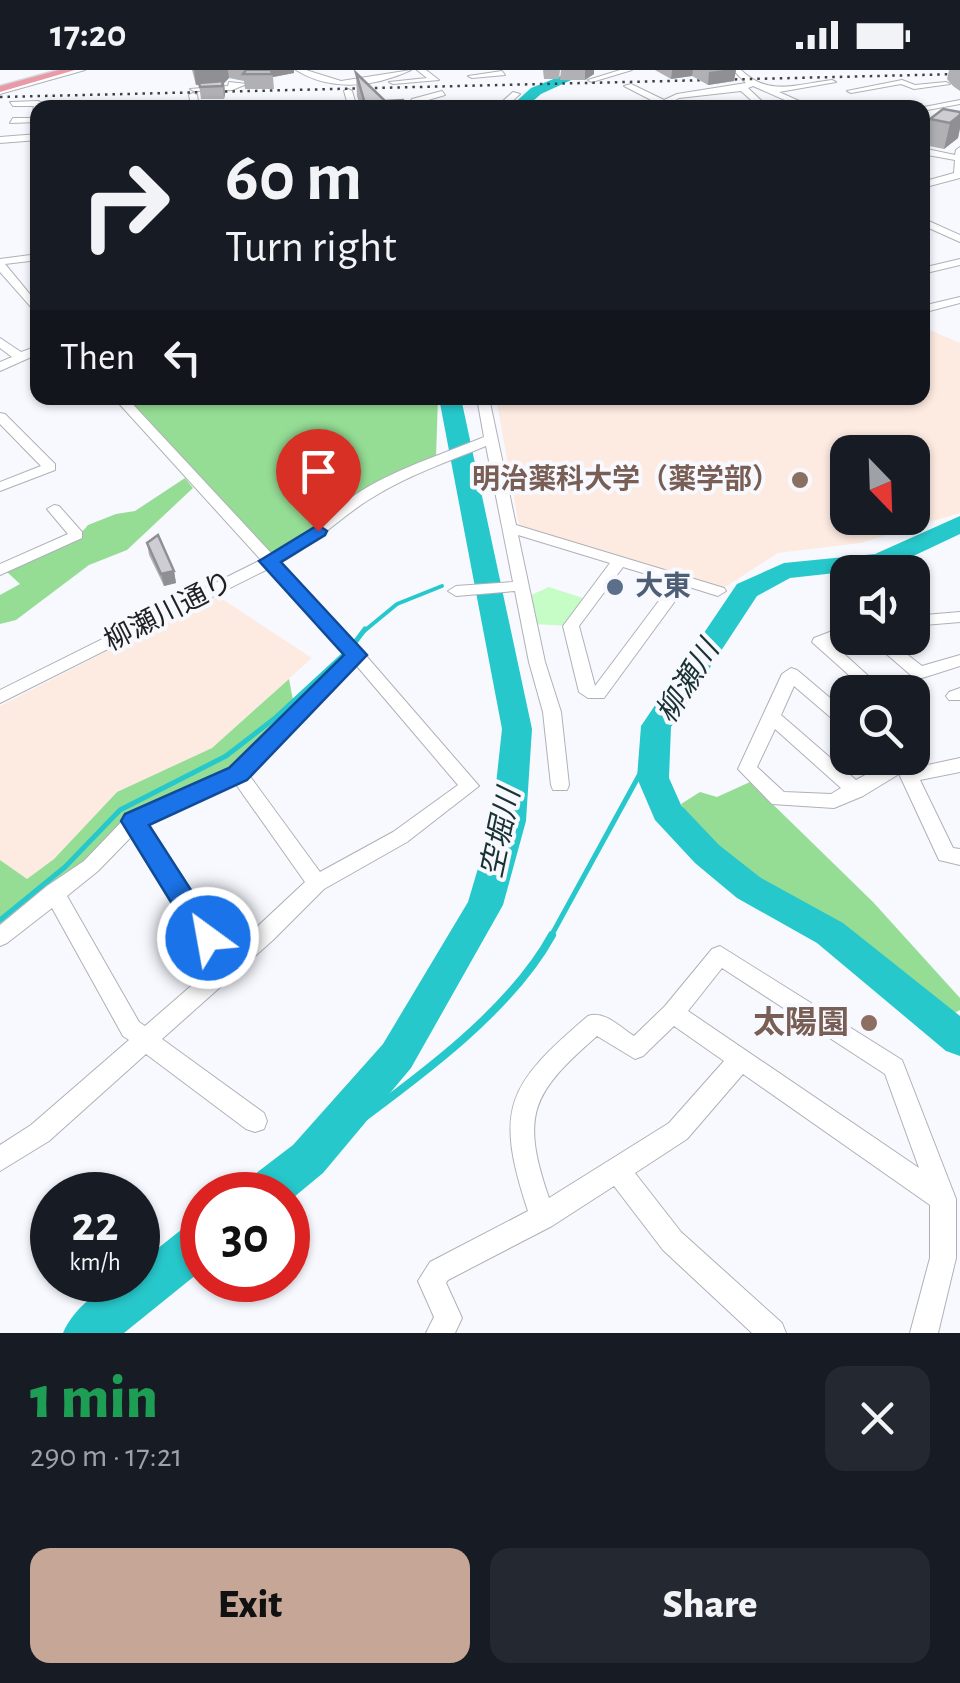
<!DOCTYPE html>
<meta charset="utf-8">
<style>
:root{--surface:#171b24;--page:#242831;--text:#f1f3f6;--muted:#9ea1a6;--accent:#c6a797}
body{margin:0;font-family:"Alegreya Sans","Noto Sans JP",sans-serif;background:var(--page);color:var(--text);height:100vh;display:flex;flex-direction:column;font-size:38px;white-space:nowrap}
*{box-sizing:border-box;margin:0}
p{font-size:32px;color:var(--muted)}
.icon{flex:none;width:55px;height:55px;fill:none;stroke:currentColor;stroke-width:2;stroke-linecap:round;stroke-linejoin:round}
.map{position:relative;height:1263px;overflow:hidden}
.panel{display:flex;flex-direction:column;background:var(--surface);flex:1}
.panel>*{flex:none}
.guide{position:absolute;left:30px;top:30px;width:900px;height:305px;border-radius:20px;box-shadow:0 2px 8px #0004;background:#171b24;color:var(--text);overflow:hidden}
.needle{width:65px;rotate:157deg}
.fabs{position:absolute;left:830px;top:365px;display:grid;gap:20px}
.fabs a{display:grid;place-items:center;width:100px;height:100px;border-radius:20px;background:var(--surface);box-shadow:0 2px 8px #0004;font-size:50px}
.speed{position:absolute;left:30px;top:1102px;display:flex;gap:20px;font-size:50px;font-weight:700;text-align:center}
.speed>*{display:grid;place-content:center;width:130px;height:130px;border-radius:50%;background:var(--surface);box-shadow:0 2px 8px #0004;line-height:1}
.speed small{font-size:25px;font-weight:400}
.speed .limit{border:15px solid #d22;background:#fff;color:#111}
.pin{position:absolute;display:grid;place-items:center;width:85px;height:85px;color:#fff;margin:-102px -42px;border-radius:50% 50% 50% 0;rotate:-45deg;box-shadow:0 0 10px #0007}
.pin .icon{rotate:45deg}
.me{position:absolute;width:110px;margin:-55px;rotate:328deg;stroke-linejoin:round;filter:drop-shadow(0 0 8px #0008)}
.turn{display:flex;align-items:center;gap:35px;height:210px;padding:0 30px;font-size:45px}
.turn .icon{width:130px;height:130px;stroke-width:2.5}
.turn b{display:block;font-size:70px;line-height:85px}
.then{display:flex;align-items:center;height:95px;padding:0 30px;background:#0003;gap:20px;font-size:38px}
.round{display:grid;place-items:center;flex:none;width:105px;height:105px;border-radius:20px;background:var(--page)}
.summary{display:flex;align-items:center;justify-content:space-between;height:170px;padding:0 30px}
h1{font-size:60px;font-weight:800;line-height:75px;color:#1e9e55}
.action{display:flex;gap:20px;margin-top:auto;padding:20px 30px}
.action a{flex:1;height:115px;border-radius:20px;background:var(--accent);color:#111;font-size:40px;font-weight:800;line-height:115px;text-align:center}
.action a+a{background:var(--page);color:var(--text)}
.status{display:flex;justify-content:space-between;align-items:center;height:70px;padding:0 50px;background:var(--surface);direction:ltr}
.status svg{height:28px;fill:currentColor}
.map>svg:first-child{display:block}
</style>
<div class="status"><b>17:20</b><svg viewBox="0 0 49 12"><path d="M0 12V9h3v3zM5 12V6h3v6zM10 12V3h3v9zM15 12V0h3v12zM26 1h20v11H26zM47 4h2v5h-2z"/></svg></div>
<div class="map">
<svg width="960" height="1263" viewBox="0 0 960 1263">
<rect width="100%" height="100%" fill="#f7f9ff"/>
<path fill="#fdebe1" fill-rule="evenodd" d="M923,257L960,273V443L860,473L778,483L722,519L519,456L496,328H922ZM848,382H912V448H848Z
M216,525L312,588L212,678L117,722L54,789L26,810L0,790V636Z"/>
<path fill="#c6fcc5" d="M549,517L589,530L571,556L532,554L529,526Z"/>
<path fill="#95dd95" d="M120,328H438L436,387L392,410L269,491Z
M185,408L193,418L127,480L89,495L16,550L0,554V525L20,514L7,502L74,471L88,455L116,444L135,441Z
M289,609L296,646L238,704L134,751L0,867V790L27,809L54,789L117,722L212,678Z
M750,712L873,832L960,928V940L945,948C910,919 874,884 836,860C766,816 726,810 681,734L700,722L717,727Z"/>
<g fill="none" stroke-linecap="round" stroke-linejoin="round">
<path stroke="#27c8cb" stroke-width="4" d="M363,562L397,534L442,516"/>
<path stroke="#27c8cb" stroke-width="5" d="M0,850L65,797L120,740L226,686L274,649L350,579L365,559
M550,868L653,680"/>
<path stroke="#27c8cb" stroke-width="8" d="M308,1089C387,1029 504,953 552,865"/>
<path fill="#27c8cb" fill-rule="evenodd" d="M576,0H593L541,24L525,38H509L531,18Z
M439,328H461L532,659L526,751L503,835L411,998L323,1103L288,1132V1125H240L247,1110L293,1075L383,974L468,832L492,751L502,659Z
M960,446V464L890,497L790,508L757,526L671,657L669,708L681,735L719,775L761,808L843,853L960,946V986L946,981L817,873L737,828L695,793L655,750L637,708L641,656L737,514L784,493L875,484Z
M202,1150V1200L124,1263H63C75,1235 108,1210 138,1210V1194L186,1156Z"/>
<defs>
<path id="minor" d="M72,0H85L0,24V20Z
M296,0H306L341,11L411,0C375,17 331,22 296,0Z
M417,0H426L439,10L393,14L389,12L427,8Z
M620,0H632L592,12L588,10Z
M733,0H741C769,27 797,14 832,10L836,12L779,22L815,38H803L753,16L748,18L769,38H760L741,21L679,28L670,33L671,37L650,38L657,33L624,16L631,14L664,30L677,24L746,13Z
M502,1L505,5L472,8L468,6Z
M902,10L915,15L946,12L950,14L914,19L901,14L851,23L847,21Z
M229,12L247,14L232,20L194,21L190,19L228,16Z
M348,19L352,21L357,38H349L344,21Z
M442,21L445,25L418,33L415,38H407L412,29Z
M513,22L520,24L505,38H495Z
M193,23L197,25L199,38H175L191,34L189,25Z
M960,30V34L922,41V38H919Z
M38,31L42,33V38H38V52L10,53L13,48H32L34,36H13L10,32Z
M38,64V70L0,73V67Z
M960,77V108L922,118V112L954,103L955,90L922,84V78L955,85L956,80Z
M922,148L960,165V172L922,155Z
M38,184V190L5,194L38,234V245L0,202V189Z
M960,189V195L922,204V198Z
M960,227V233L922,243V236Z
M0,268L21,282L38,276V284L0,301V292L12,287L0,278Z
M114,328H127L272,484C303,469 327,445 355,425C394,399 441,385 484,367L477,328H489L516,455L724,518L726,521L718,526L686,516L604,628H588L579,622L563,556L610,493L518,465L545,592L561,642L569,715L567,720H553L551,715L543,642L529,592L515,521L456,526L448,521L456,516L513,512L486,376C447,392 406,406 370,429C339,448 313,476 280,493L362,581L479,716L407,772L324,819L273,870L162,969L264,1043L267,1051L264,1059L255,1062L246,1059L146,984L49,1071L0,1101V1075L31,1055L129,970L123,966L52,838L7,873L0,876V855L47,816L84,791L130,743L231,699L346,585L268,499L0,633V620L261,490ZM623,497L673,512L595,616L579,556ZM356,595L458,715L393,762L320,802L249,705ZM235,713L305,812L229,883L145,753ZM133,765L214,896L145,956L139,952L67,826L98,801Z
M0,343L5,344L55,394V400L0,421V412L41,396L0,354Z
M54,435L59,436L82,462V468L0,505V494L68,464L47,439Z
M960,542V552L912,556V546Z
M848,555V566L832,573L886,622H868L812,572L814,568Z
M868,568H886L922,596L960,585V596L919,609L913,607Z
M791,598L797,600L848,643V659L842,657L794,616L781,645L856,710L884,695L878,688H899L906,696L904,701L863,726L834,738L772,734L738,699L782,604ZM775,659L841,718L831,724L784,722L757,697Z
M960,618V630H949L946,626L949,622Z
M960,688V702L920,710L953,778L960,779V795L939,790L900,706L902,701L909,699Z
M720,876L902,990L956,1129V1188L938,1263H910L930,1188V1135L743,1004L687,1069L635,1103L681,1162L782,1253L786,1263H752L663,1180L614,1116L552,1156L448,1210L446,1213L462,1248L455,1263H426L434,1247L418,1211L430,1192L528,1141C494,1038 507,1015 588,946C604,940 620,957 634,966L665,936L712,879ZM722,898L885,1004L919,1098L688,941ZM674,956L724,991L669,1053L549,1128C520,1044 532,1023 597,966L635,989L643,986Z"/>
<path id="major" d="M59,0H75L0,22V16Z"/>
</defs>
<use href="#minor" stroke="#afb1b7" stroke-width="2"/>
<use href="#major" stroke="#d7d7d7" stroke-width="3"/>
<use href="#minor" fill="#fff" fill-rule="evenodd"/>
<use href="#major" fill="#e99aa8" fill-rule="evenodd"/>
<path stroke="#404143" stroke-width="2.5" stroke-dasharray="2.5 5" stroke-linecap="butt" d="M0,27L960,4"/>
</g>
<path fill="#b1b0b5" d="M192,0H294V3L273,7L274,19H245L244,11L229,8L224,13L225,24L224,29H201L199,14L196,15Z
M543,0H560L559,9H544Z
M561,0H594V4L585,10H560Z
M655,0H736L734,11L708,15L692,6L671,9Z
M949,0H960V21L953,16L947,9Z
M356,3L385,31L406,38H361L357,26Z
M960,42V58L958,68L944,79L924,75L930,49Z
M147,473L174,501L176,513L164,516L149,485Z"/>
<path fill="#909094" d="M194,0H228L229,8L224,13L225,24L224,29L223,13L196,15Z
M268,0H294V3L273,7L272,4Z
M585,0H594V4L585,10Z
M672,0H693L692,6L671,9Z
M724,0H736L734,11L708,15L709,2Z
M960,45V58L958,68L944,79L950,53Z
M174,501L176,513L164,516L161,504Z"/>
<path fill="#cecdd3" stroke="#909094" stroke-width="2.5" d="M246,0H271L272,4H243Z
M356,3L385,31L403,30L406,38L366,37Z
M223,11L222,16L200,17L199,13Z
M943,39L960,42V45L950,53L930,49Z
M158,465L174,501L161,504L147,473Z"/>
<path fill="#1a73e8" stroke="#114b97" stroke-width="2.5" d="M318,455L327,461L325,465L281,492L367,585L247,710L149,755L222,868L218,876L208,880L198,876L121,751L125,744L229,698L344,585L259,491Z"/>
<g fill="#8d6e63" stroke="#f7f9ff" stroke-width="4">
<circle cx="800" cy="410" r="10"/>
<circle cx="869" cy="953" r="10"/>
</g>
<circle fill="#5c6f8a" stroke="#f7f9ff" stroke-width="4" cx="615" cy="517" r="10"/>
<g text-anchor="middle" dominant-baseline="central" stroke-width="8" stroke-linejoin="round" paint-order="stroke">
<g font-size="28" font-weight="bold" fill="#785e54" stroke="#f7f9ff" text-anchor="end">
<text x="780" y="410">明治薬科大学（薬学部）</text>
</g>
<g font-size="28" font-weight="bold" fill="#4e5e75" stroke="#f7f9ff" text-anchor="start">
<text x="635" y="517">大東</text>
</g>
<g font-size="28" fill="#1f2022" stroke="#f7f9ff">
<text transform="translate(169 542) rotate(-27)">柳瀬川通り</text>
</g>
<g font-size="30" font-style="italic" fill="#193232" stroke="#f7f9ff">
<text transform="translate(688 612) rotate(-58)">柳瀬川</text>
<text transform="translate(501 763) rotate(-78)">空堀川</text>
</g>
<g font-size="32" font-weight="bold" fill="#785e54" stroke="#f7f9ff" text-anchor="end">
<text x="849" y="953">太陽園</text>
</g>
</g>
</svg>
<div class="fabs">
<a><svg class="needle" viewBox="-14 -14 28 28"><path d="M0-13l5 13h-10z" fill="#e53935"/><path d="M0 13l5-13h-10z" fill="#9ea1a6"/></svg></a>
<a><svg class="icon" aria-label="sound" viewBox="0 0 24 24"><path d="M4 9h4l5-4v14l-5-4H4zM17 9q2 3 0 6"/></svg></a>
<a><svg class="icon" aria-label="search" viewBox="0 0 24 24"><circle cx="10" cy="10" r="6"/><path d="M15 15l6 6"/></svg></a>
</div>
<div class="speed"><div>22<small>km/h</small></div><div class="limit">30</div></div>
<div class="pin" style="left:318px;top:461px;background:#d93025"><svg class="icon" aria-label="arrive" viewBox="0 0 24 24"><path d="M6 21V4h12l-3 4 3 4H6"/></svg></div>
<svg class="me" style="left:208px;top:868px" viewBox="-20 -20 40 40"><circle r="17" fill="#1a73e8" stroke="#fff" stroke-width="3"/><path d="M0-11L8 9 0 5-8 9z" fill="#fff"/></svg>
<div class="guide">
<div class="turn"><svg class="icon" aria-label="right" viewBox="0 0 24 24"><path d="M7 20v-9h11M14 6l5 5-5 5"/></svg><div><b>60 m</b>Turn right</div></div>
<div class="then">Then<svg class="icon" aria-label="left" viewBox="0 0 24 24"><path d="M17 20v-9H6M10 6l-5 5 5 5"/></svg></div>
</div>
</div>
<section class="panel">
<div class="summary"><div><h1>1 min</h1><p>290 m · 17:21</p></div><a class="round"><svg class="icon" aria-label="close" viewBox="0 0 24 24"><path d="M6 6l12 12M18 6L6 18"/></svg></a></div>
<div class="action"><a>Exit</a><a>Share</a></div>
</section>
